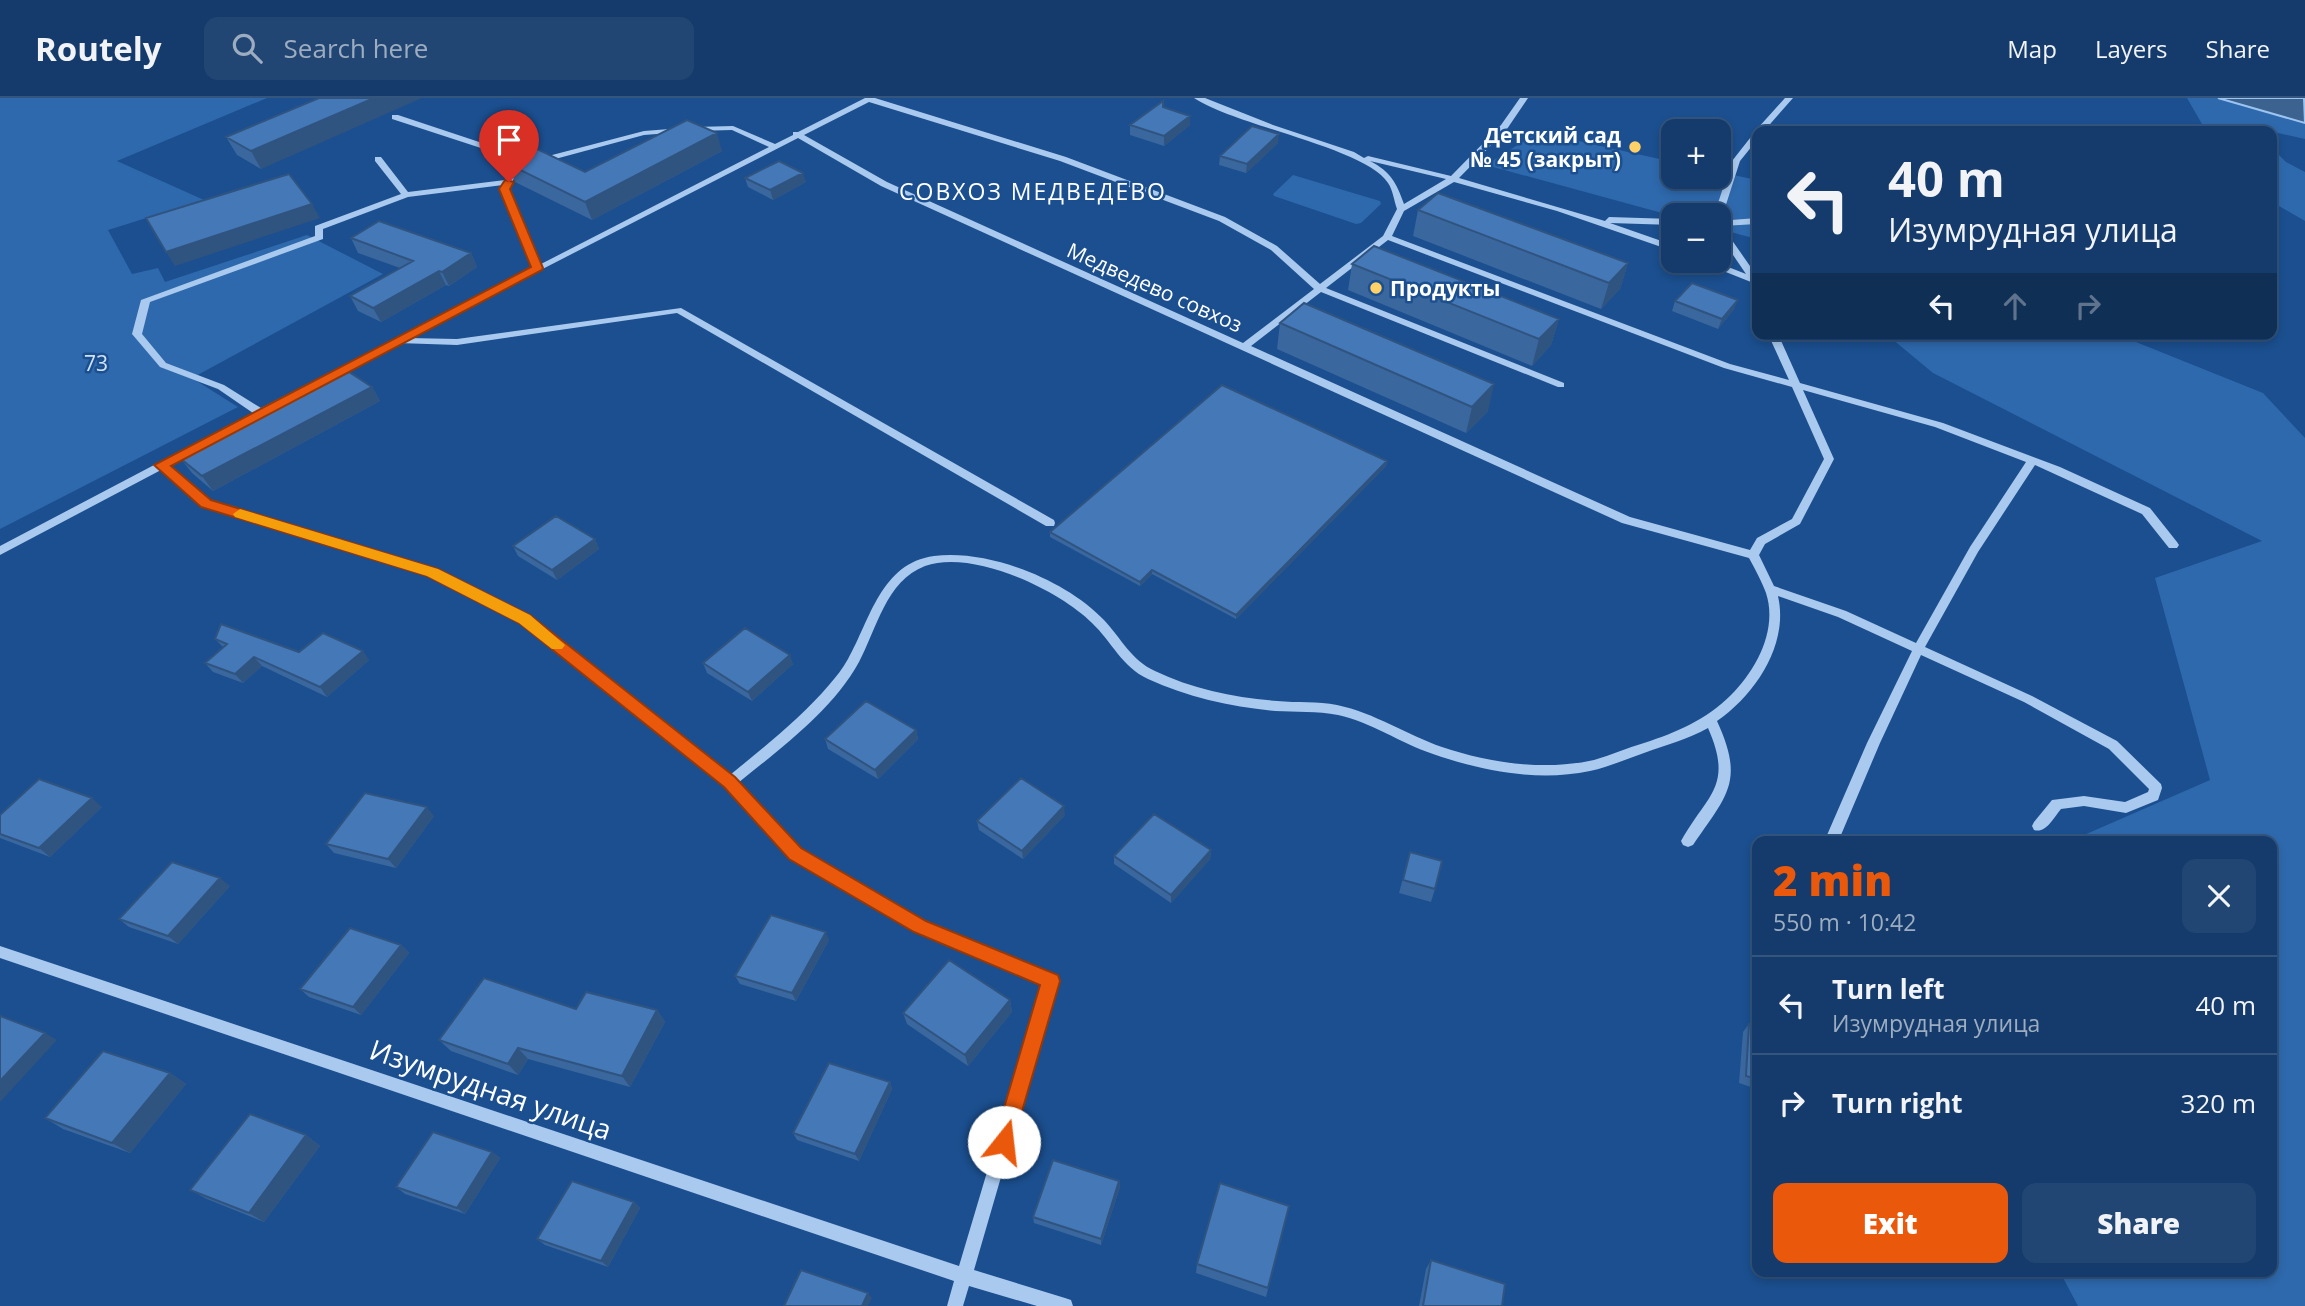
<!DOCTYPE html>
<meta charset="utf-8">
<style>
:root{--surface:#143b6b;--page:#214673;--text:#f1f3f6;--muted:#9dadc1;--line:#33557e;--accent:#ea580c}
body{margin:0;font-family:"Open Sans",sans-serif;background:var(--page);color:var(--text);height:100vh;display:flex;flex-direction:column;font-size:26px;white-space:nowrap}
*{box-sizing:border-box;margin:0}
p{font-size:23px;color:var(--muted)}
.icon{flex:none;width:38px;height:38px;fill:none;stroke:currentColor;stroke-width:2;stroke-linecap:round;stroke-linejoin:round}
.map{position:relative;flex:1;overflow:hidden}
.details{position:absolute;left:1752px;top:738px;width:525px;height:441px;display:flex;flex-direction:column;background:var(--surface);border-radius:14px;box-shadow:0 4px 10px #0003,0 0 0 2px var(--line)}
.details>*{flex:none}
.top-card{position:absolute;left:1752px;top:28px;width:525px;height:214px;border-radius:14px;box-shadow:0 4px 10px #0003,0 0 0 2px var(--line);background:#143b6b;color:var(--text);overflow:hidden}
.fabs{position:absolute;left:1661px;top:21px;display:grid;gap:14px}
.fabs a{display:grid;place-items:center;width:70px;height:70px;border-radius:14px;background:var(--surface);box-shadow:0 4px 10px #0003,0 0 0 2px var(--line);font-size:35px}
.pin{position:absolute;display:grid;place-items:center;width:60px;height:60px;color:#fff;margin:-72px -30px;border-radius:50% 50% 50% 0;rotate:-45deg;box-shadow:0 0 7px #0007}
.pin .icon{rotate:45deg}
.me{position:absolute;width:77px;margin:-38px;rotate:16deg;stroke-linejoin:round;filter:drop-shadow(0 0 5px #0008)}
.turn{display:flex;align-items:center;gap:24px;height:147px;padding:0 21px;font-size:32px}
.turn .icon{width:91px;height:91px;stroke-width:2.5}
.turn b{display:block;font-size:49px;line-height:60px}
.lanes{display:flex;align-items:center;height:66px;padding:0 21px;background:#0003;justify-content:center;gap:35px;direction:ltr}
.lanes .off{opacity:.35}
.round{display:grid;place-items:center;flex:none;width:74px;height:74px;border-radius:14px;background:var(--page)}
.overview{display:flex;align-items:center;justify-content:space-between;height:119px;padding:0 21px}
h1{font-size:42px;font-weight:800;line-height:52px;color:var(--accent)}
.action{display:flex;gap:14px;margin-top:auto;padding:14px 21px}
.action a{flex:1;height:80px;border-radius:14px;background:var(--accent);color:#fff;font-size:28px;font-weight:800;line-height:80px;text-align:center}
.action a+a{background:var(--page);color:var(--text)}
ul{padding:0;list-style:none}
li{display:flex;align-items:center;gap:21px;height:98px;padding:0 21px;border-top:2px solid var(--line)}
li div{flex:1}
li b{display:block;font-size:26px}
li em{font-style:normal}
header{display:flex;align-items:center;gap:42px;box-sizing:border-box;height:98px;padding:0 35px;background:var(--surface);border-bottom:2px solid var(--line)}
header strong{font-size:33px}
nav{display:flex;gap:38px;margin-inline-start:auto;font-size:24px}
.search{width:490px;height:63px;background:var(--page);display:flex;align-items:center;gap:18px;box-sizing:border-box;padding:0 24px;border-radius:14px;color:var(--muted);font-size:26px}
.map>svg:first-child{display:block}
</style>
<header>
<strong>Routely</strong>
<div class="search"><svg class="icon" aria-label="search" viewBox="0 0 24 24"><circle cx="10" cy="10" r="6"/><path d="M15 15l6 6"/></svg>Search here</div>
<nav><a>Map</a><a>Layers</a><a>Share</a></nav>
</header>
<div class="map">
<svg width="2305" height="1208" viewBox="0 0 2305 1208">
<rect width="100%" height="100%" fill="#1b4f8f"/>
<path fill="#2e69ad" d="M0,0H267L117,63L204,102L108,132L132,176L158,170L165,184L307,137L383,176L192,280L238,309L0,431Z
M2187,0H2218L2305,25V41L2247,28L2251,33H2206Z
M1538,34L1673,64V79H1718L1719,74L1757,82V141L1719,131L1718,117L1673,118L1486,67Z
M2272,50L2286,64L2305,74V123L2272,104Z
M1293,77L1380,103L1381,106L1361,125L1356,126L1274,98L1273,96Z
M1886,236H2116L2263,295L2305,340V1208H2078L2060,1174H2272V744H2068L2210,682L2155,480L2262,443L1933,275Z"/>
<path fill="#3c6290" stroke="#9cc4f0" stroke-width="2" d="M2218,0H2304L2305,25Z"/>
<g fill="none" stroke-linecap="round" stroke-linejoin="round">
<path fill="#a9c9ee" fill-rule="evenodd" d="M865,0H875L1066,59L1225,119L1277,148L1320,186L1383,138L1397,111C1394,103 1393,92 1388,85C1366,50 1236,28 1194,0H1205L1273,27L1354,54L1364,60L1368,58L1451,78L1501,27L1520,0H1528L1507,31L1459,80L1605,123L1609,119L1673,121V127L1610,125L1673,147V153L1557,113L1454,84L1404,113L1392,138L1730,266L1789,282L1768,236H1778L1800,285L1943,325L2060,369L2150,410L2177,444L2179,447L2177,450H2169L2142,416L2035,367L1978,454L1925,549L2032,598L2117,643L2161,686L2162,690L2158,702L2126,715L2084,708L2061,711C2054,719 2046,736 2034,732L2032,728L2034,724L2052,702L2084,698L2125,704L2148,694L2149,691L2109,651L2024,604L1921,557L1880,645L1838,744H1824L1867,645L1912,553L1838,519L1778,498C1789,546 1756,596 1717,623C1745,684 1727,697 1693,747L1688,749L1683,747L1681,743C1707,696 1734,689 1708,630C1688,641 1666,647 1644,655C1626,661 1609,669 1590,673C1538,684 1482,673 1433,656C1400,645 1371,624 1338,617C1317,613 1296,614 1275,613C1232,609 1187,599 1148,581C1122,569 1112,544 1092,525C1059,492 973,451 925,468C886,483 877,530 859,564C832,613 781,650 738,685L800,752L925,824L1056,878L1058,883L974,1172L1065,1200L1071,1202L1073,1208H1037L969,1188L963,1208H947L954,1183L0,860V848L959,1168L1043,886L915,832L790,760L725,688L521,524L428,477L202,409L161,372L0,457V448L253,315L218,291L160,269L132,236L141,202L315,138V128L401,96L375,63V59H381L408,94L505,82C509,74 518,67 527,68V72L515,78L509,91L541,166L769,49L732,32L695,33L644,37L533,67L392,21V17H398L533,62L644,33L695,29L733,28L775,46L793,37V34H798ZM869,4L1060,63L1219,123L1271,152L1314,191L1243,245L887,84L804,37ZM798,40L881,88L1622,425L1749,460C1755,471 1762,484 1766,495C1778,532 1756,572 1731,597C1706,622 1677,634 1644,645C1627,650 1611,657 1594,662C1545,673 1489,665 1442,649C1407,637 1375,615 1337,607C1318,603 1297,605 1277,603C1236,600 1192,591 1155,573C1131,562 1121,540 1104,522C1066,482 989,451 934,458C881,465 870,522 848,561C843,570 836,579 829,587C800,621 764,649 730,677L529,518L436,471L210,403L169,368L398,245L457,247L677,215L1046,428H1054L1055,425L1054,422L681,210L457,241L408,240ZM1370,63L1446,81L1404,106C1396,84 1391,74 1370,63ZM503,87L501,91L533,169L261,310L224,287L166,265L142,236L150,204L323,141V131L408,99ZM1388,142L1724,270L1792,289L1824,361L1792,421L1757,440L1750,452L1630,419L1251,248L1321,194L1558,289H1564V285L1326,190ZM1803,292L1935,329L2026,364L1970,449L1916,545L1846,513L1774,488L1759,457L1765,446L1800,426L1834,361Z
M1785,0H1793L1764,33L1757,34V31Z
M1754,35H1757V42L1740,63L1722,119L1718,121V117H1714L1732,63Z
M1757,120V126L1722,128L1757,178V184H1751L1703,165L1702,163H1713L1746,176L1718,135V123Z"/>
</g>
<path fill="#3a679d" d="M319,0L261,71L237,57L226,39Z
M1163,9L1190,27L1164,48L1130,37V27Z
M1278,45L1246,75L1219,67L1220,58Z
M722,53L592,122L515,84L508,66L585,74Z
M745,80L806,84L773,102L748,89Z
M1418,112L1628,165L1620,191L1601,211L1413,138Z
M351,140L471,155L477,169L449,188L446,187L381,224L358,213L350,198L400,170L358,155Z
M1352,166L1559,221L1551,247L1532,268L1348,192Z
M1675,203L1734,211L1718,231L1672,213Z
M1280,225L1488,313L1466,335L1277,251Z
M372,289L380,303L213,393L192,375L181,361Z
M1387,363L1386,368L1236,521L1152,476L1140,488L1050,439V434Z
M595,441L599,451L557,482L518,458L513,448Z
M215,541L299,554L369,562L327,599L262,568L243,585L213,574L205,565L223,549Z
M703,565L793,566L752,603L707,575Z
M916,632L918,641L878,681L828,651L825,641Z
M102,709L50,759L0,740V717Z
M1065,717L1023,761L979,732L977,723Z
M434,718L396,770L334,755L326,746Z
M1211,752L1210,761L1171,805L1114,766V758Z
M1410,754L1435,791L1431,804L1399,795Z
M230,788L178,846L129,829L119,821Z
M829,842L796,903L740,886L735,878Z
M401,847L409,855L361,917L309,899L300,891Z
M1010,902L1012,914L968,968L907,926L903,915Z
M576,911L657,912L665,924L630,989L528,961L518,977L451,953L439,942Z
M1749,926L1757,928V991L1739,985L1743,934Z
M170,975L186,986L130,1055L63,1031L45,1020Z
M890,984L892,991L859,1063L797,1042L793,1035Z
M306,1037L320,1048L264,1124L207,1101L190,1092Z
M492,1054L500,1060L465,1116L405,1096L396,1089Z
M1119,1083L1120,1089L1101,1147L1034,1125L1033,1119Z
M634,1104L640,1110L608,1169L545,1147L537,1141Z
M1289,1108L1266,1199L1196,1175L1197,1166Z
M1431,1162L1502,1208H1419L1426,1171Z"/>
<path fill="#305480" d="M374,0H422L261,71L251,53Z
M1190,18V27L1164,48V38Z
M717,35L722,53L592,122L585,104Z
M1279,36L1278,45L1246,75L1247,66Z
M803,75L806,84L773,102L770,92Z
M312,106L320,120L175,168L166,154Z
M471,155L477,169L449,188L442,174Z
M1628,165L1620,191L1601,211L1609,185Z
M439,173L446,187L381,224L373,210Z
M1738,202L1734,211L1718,231L1722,221Z
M1559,221L1551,247L1532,268L1539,241Z
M1494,286L1488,313L1466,335L1472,309Z
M372,289L380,303L213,393L202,378Z
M1387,363L1386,368L1236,521V517Z
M595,441L599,451L557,482L552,472Z
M1152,472V476L1140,488V484Z
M363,553L369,562L327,599L320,589Z
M790,557L793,566L752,603L748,594Z
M254,559L262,568L243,585L235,576Z
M916,632L918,641L878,681L875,672Z
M92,700L102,709L50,759L39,750Z
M1064,708L1065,717L1023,761L1022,753Z
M427,709L434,718L396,770L388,761Z
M1211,752L1210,761L1171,805V797Z
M220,780L230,788L178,846L168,838Z
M826,834L829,842L796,903L792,895Z
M401,847L409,855L361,917L353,909Z
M1010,902L1012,914L968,968L965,957Z
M657,912L665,924L630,989L622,978Z
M45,935L57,942L0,1004V983Z
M518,950L528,961L518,977L508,966Z
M170,975L186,986L130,1055L112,1045Z
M890,984L892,991L859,1063L855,1056Z
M306,1037L320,1048L264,1124L249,1115Z
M492,1054L500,1060L465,1116L457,1110Z
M1119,1083L1120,1089L1101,1147V1141Z
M634,1104L640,1110L608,1169L601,1163Z
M868,1195L872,1200L868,1208H862Z"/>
<path fill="#4478b7" stroke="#305480" stroke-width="2" d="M319,0H374L251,53L226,39Z
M1163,3V9L1190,18L1164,38L1130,27Z
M687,22L717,35L585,104L508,66L509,63L535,50L585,74Z
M1252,28L1279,36L1247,66L1220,58Z
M779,63L803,75L770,92L745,80Z
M289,76L312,106L166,154L146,120Z
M1438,95L1628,165L1609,185L1418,112Z
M379,123L471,155L442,174L439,173L373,210L350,198L413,163L351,140Z
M1374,148L1559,221L1539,241L1352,166Z
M1692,185L1738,202L1722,221L1675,203Z
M1304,205L1494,286L1472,309L1280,225Z
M349,274L372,289L202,378L181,361Z
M1222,287L1387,363L1236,517L1152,472L1140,484L1050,434Z
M556,418L595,441L552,472L513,448Z
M221,526L299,554L323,535L363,553L320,589L254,559L235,576L205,565L227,546L215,541Z
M745,530L790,557L748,594L703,565Z
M866,603L916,632L875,672L825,641Z
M1021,680L1064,708L1022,753L977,723Z
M39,681L92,700L39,750L0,736V717Z
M365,695L427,709L388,761L326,746Z
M1154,716L1211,752L1171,797L1114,758Z
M1410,754L1442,763L1435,791L1403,782Z
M172,764L220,780L168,838L119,821Z
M771,817L826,834L792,895L735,878Z
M350,830L401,847L353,909L300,891Z
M949,862L1010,902L965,957L903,915Z
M484,880L576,911L586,894L657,912L622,978L518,950L508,966L439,942Z
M0,918L45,935L0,983Z
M1749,926L1757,928V981L1746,978Z
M103,953L170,975L112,1045L45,1020Z
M829,965L890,984L855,1056L793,1035Z
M250,1016L306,1037L249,1115L190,1092Z
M433,1034L492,1054L457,1110L396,1089Z
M1053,1062L1119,1083L1101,1141L1033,1119Z
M572,1083L634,1104L601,1163L537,1141Z
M1220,1085L1289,1108L1268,1190L1197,1166Z
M1431,1162L1505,1186L1502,1208H1423Z
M801,1172L868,1195L862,1208H784Z"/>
<path fill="#ea580c" stroke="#983908" stroke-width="2" d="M505,82L514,84L510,91L543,170L542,172L171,368L211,402L438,471L530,517L735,679L801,750L926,823L1058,877L1060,883L1011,1051L1004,1054L997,1051L994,1044L1040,887L914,834L789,761L724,689L519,525L427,478L201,409L154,367L531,169L499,91Z"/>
<path fill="#f59e0b" d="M240,411L438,471L530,517L565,547L562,551H552L519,525L427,478L235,419L233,416Z"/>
<g fill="#ffd166" stroke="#1b4f8f" stroke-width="2.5">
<circle cx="1635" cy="49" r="7"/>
<circle cx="1376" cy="190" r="7"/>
</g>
<g text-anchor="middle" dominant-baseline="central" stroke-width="5" stroke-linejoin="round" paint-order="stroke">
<g font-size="21" font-weight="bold" fill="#fff" stroke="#1b4f8f" text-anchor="end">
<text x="1621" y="37">Детский сад<tspan x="1621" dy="24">№ 45 (закрыт)</tspan></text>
<text x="1390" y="190" text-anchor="start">Продукты</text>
</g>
<g font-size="21" fill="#fff" stroke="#1b4f8f">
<text transform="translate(1155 189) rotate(24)">Медведево совхоз</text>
</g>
<g font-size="21" fill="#cfe3fa" stroke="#1b4f8f">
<text x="96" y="265">73</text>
</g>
<g font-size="23" letter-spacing="2" fill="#fff" stroke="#1b4f8f">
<text x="1033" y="93">СОВХОЗ МЕДВЕДЕВО</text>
</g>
<g font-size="28" fill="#fff" stroke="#1b4f8f">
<text transform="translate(491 991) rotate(19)">Изумрудная улица</text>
</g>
</g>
</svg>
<div class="fabs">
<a>+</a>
<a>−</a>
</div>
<div class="pin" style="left:509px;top:84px;background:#d93025"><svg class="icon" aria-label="arrive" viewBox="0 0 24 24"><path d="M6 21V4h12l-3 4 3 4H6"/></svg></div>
<svg class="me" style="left:1004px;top:1044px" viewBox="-20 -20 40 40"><circle r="19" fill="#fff"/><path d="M0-13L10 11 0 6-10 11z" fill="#ea580c"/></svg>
<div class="top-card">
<div class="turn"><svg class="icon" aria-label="left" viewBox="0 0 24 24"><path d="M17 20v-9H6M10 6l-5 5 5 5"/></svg><div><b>40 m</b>Изумрудная улица</div></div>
<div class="lanes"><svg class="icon" aria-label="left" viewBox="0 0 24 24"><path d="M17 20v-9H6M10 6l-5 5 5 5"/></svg><svg class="icon off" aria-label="ahead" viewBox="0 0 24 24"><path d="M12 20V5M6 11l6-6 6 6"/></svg><svg class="icon off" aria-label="right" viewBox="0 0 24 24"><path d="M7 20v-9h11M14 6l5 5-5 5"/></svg></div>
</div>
<section class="details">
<div class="overview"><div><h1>2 min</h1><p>550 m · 10:42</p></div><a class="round"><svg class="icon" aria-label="close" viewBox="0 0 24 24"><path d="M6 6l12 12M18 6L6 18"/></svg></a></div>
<ul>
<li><svg class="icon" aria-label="left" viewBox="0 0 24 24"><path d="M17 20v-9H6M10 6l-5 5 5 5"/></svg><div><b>Turn left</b><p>Изумрудная улица</p></div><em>40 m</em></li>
<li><svg class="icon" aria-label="right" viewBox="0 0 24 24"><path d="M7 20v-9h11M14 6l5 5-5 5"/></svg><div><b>Turn right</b></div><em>320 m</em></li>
</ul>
<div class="action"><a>Exit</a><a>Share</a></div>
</section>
</div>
